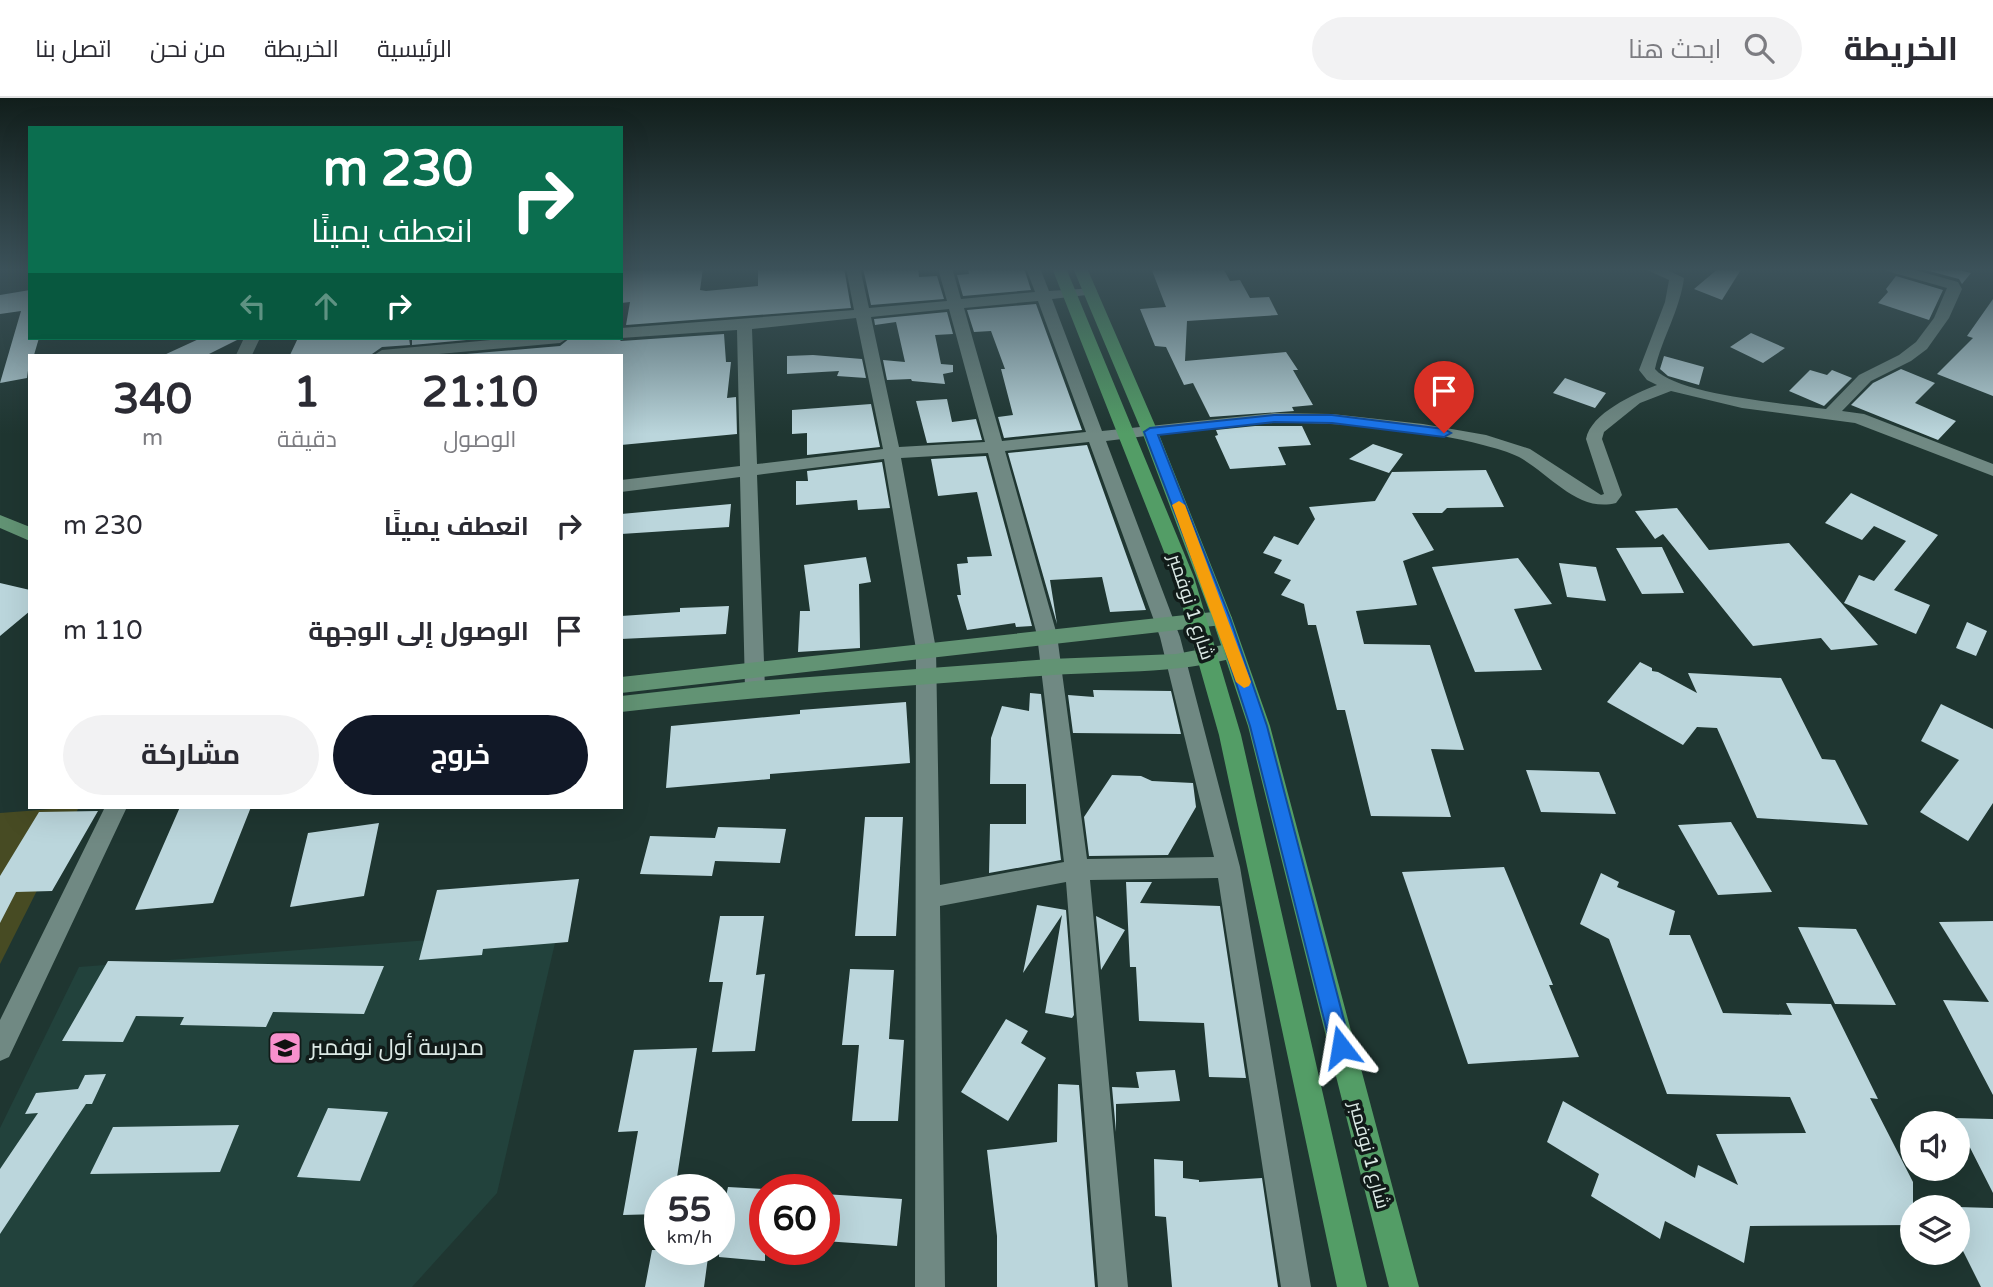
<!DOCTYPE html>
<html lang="ar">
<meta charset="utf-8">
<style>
:root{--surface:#fff;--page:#f2f2f3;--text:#2b2b33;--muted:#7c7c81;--line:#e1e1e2;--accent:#111827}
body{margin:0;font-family:"Varela Round",Cairo,sans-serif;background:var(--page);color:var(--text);direction:rtl;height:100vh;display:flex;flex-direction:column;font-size:26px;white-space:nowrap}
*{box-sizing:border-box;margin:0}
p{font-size:23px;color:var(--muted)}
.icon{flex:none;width:38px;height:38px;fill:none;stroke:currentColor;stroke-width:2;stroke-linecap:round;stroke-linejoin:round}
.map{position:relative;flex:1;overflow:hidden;direction:ltr}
.details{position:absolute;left:28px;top:256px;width:595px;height:455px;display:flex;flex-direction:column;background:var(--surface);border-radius:0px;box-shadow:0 7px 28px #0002;direction:rtl}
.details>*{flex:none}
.top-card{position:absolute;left:28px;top:28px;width:595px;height:214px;border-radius:0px;box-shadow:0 7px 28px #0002;direction:rtl;background:#0b6e4f;color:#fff;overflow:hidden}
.tools{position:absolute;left:1900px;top:1013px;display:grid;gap:14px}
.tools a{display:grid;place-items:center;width:70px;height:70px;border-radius:50%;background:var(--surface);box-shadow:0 7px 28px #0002;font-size:35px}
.speed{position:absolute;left:644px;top:1076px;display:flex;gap:14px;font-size:35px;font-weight:700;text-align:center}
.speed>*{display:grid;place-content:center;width:91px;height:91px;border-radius:50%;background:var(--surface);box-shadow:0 7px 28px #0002;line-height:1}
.speed small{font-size:18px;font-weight:400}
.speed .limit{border:10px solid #d22;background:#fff;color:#111}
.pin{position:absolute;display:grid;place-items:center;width:60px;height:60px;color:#fff;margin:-72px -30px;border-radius:50% 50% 50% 0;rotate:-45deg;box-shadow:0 0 7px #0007}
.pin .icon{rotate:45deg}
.me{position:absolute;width:77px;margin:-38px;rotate:346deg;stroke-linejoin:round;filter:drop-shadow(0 0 5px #0008)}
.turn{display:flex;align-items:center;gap:24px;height:147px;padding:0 35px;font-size:32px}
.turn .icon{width:91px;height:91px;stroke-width:2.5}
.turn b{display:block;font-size:49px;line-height:60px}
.lanes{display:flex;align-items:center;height:66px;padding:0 35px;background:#0003;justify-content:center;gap:35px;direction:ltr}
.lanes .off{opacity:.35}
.eta{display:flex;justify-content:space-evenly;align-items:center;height:119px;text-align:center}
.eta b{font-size:42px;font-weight:700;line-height:49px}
.button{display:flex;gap:14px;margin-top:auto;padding:14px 35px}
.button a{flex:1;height:80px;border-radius:42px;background:var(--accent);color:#fff;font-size:28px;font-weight:700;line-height:80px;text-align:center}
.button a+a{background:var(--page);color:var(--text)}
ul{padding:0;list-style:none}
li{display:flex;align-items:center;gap:21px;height:105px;padding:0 35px}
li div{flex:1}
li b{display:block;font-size:26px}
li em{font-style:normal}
header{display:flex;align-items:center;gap:42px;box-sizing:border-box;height:98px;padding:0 35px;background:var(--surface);border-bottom:2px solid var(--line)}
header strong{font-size:33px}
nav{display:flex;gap:38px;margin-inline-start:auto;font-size:24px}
.search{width:490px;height:63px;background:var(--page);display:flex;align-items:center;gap:18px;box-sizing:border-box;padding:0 24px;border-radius:38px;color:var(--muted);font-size:26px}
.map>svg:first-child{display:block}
</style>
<header>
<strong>الخريطة</strong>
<div class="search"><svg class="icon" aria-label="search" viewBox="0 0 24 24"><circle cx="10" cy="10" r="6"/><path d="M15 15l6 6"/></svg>ابحث هنا</div>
<nav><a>الرئيسية</a><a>الخريطة</a><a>من نحن</a><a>اتصل بنا</a></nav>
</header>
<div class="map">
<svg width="1993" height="1189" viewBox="0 0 1993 1189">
<rect width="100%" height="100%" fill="#1f3631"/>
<path fill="#22423c" d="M558,832L497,1095L412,1189H0V1030L79,869Z"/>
<path fill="#474b23" d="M79,709L0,866V715Z"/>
<path fill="#bbd6dc" d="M621,170H703L700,192L706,193L758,188V170H844L851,210L626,227L630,204L621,205Z
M863,170H918L919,179L937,178L944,201L871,207Z
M968,170H1024L1031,192L963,198L957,177L969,176Z
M1151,170H1223L1230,183L1240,182L1250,200L1269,199L1278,217L1187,223L1185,263L1286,254L1298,272H1293L1313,307L1292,309L1294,313L1210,319L1193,285L1184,287L1166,249L1155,248L1140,211L1166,209Z
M1719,170H1742L1722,202L1694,191Z
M1918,170H1951L1971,175L1962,186L1959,181Z
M1896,178L1943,192L1929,222L1878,205L1888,194L1886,191Z
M30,192V240H39L34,257H30L27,280L0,285L21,213L0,216V197Z
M1993,201V298L1937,276L1973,240L1967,238Z
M1036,206L1082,332L1004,340L998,319L1013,317L1001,271H1005L991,233L974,234L967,212Z
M947,214L953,236L935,237L941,266L953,267V274L943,276L945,286L912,283L911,281L887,282L883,262L905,264L896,224L875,227L874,221Z
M1751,235L1785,250L1763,265L1730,249Z
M724,236L726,264H731L727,300L736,299L737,336L621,347V257H454L560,248L570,240H618L621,243Z
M201,240H241L207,257H164Z
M298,240H409L410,247L382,249L372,256L290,257Z
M412,240H488L412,247Z
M813,257L862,261L866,280L837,278L839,273L787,276V258Z
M1664,258L1704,269L1699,287L1668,278L1660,271Z
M1901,271L1935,285L1915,305L1956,323L1938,342L1851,307L1873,285Z
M1810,272L1827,277L1832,272L1852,280L1824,308L1789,293Z
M1565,280L1606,295L1595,310L1553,295Z
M947,301L952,324L976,321L982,342L927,345L916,303Z
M871,306L880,349L807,357V335L792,336V312Z
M1255,328H1302L1311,347L1278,349L1286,367L1230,371L1215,338L1218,337L1216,332Z
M1373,346L1403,356L1389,375L1349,361Z
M1087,347L1146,512L1110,514L1102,479L1050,482L1057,526L1008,355Z
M986,358L1032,528L1016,529L1015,525L967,532L957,497H961L957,466L968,465L967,459L992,458L977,394L938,398L931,361Z
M882,364L890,410L858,412L857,402L796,407V383H808L807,373Z
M1486,372L1504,409L1447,410L1442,415H1412L1434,452L1403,463L1417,507L1356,513L1364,546L1430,547L1464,652L1431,651L1451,719L1371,718L1345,612H1337L1316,527H1308L1304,506L1281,497L1291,482L1274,475L1282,462L1263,455L1274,438L1298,447L1315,421L1309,409L1375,403L1392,374Z
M1851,395L1938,437L1894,492L1930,507L1916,536L1844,505L1859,477L1874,483L1906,443L1874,428L1862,442L1825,425Z
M731,406L729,429L621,436V416Z
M1677,410L1709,452L1789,445L1878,547L1831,552L1821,540L1753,548L1663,436L1655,441L1635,413Z
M1662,449L1684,495L1642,496L1616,450Z
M866,459L871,484L859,486L860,550L798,554L800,513H810L804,467Z
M1518,460L1552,506L1514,511L1542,572L1475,574L1432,469Z
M1559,465L1596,469L1606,503L1567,499Z
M0,485L30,492V513L0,538Z
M729,508L726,536L621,541V518L680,514V510Z
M1967,524L1987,533L1976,558L1956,550Z
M1640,564L1652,570V573L1658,574L1697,595L1688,575L1781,580L1822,661L1835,662L1868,727L1757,720L1717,630L1697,629L1683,647L1607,604Z
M1093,592L1171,593L1181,636L1073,635L1068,597L1094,599Z
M1030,595L1041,596L1061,762L989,775L990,726H1026V686H990L991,640L1002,608L1029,613Z
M906,604L910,665L770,676V681L666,690L671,628L800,616V612Z
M1941,606L1993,631V705L1968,743L1920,714L1959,662L1921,643Z
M1526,672L1599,674L1616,716L1541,714Z
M1112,677L1141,678L1152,683L1193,685L1196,709L1168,757L1089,758L1084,719Z
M180,709H251L213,805L135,812Z
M98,713L52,793L16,794L0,825V778L39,714Z
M865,719H903L896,838H855Z
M1731,724L1772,794L1718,797L1678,727Z
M379,725L364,798L290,809L308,735Z
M718,729L786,731L780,765L715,763L712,778L640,776L650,738L715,740Z
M1504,769L1553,887H1549L1579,959L1468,966L1402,774Z
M1601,775L1619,784L1617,789L1675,813L1669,837H1690L1723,915L1792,917L1786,905L1831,906L1878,1001L1870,1000L1913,1084V1127L1750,1128L1744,1165L1665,1123L1660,1141L1591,1098L1599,1076L1547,1044L1563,1003L1695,1080L1698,1067L1738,1087L1716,1036L1806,1035L1790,999L1667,996L1609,841L1580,826Z
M579,781L568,844L483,851L482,857L419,862L437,792Z
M1126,784H1152L1140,805L1220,808L1246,980L1209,979L1204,925L1139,923L1136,869H1130Z
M1037,807L1066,812L1074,917L1072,920L1045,915L1062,817L1023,875Z
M720,818H764L756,877L765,876L755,953L712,954L723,884H709Z
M1096,818L1125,832L1101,872Z
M1993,823V997L1943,902L1989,904L1939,824Z
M1798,829L1856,831L1896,907L1835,906Z
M108,863L384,868L364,916L273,914L266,929L180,927L184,919L136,918L123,944L62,943Z
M850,871L894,872L889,941L904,942L898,1023H852L859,947H842Z
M1006,921L1028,933L1021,945L1046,960L1008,1023L961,994Z
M697,950L675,1092H660V1116L623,1117L638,1033L618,1034L634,952Z
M1175,972L1180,1003L1116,1006V1034L1112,989L1139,990L1136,974Z
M106,976L92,1006H86L0,1136V1071L38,1015L25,1016L36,995L78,991L85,977Z
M1058,986L1079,987L1095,1189H997V1138L987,1052L1057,1044Z
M328,1010L388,1014L360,1083L297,1079Z
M1954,1020L1993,1021V1095L1958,1026Z
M239,1027L220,1074L90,1076L113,1029Z
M1154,1061L1183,1063V1080L1199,1082V1084L1262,1080L1278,1189H1172L1166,1119L1155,1118Z
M728,1089L765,1091V1163L719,1159V1131Z
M824,1096L902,1101L897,1148L824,1143Z
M1958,1109L1993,1110V1189H1981L1958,1143Z
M652,1152H709L704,1189H645Z"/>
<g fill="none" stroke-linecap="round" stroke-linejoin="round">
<path fill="#708983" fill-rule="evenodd" d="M846,170H860L869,210L947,203L938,170H952L961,201L1035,194L1026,170H1040L1049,193L1095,190L1097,193L1095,196L1052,201L1102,333L1274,315L1332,316L1423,326L1486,337L1530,351L1601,397L1604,396L1586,341C1591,315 1634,296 1657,287L1647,282L1639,272L1665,204L1669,182L1643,170H1663L1684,180C1680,212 1662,240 1655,271C1677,297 1790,306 1826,311L1859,277L1899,257L1916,244L1934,220L1947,190L1887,173L1885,170H1908L1958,184L1962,191L1949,220L1927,251L1911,263L1871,283L1842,313L1864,316L1993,366V378L1855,325L1742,310L1671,293L1640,305L1604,334L1602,341L1622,397L1616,405C1578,415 1550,376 1519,359C1509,354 1495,350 1483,347C1425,331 1337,324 1276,325C1220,326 1162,337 1106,343L1180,539L1240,769L1311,1189H1281L1218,780L1090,782L1128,1189H1098L1066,784L940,808L945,1189H915L916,551L884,361L757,377L765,591L762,597L755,599L748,597L745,591L740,379L621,394V382L740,368L737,232L621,240V230L854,212ZM1038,203L1086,334L1002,343L964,210ZM949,211L985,344L899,349L871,219ZM856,220L883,351L757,366L752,231ZM1089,344L1160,539L1214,759L1087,761L1057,537L1005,353ZM988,355L1037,537L1064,764L940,787L936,551L901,360Z
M244,240H260L252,257H236Z
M514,240H568L560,245L428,257H374L382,252Z
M105,709H127L9,959L0,963V922Z"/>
<path fill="#629374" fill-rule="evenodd" d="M0,417L30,429V443L0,430Z
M1222,513L1229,515L1232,520L1229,525L1222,527L621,595V579Z
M1233,545L1240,548L1243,553L1240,558C1175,578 1106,572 1040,578C900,588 761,598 621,614V598L755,583L1050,561L1176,556Z"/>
<path fill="#539d66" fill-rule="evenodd" d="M1052,170H1066L1194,479L1241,637L1367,1189H1337L1219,637L1174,479Z
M1073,170H1087L1158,334L1232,520L1270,628L1419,1189H1389L1248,628L1212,520L1142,334Z"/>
</g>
<linearGradient id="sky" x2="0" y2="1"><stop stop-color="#111e1b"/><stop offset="0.51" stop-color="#3c525a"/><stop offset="1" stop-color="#3c525a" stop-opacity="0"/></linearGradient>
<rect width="1993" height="336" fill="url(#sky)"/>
<path fill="#1a73e8" stroke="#114b97" stroke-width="2" d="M1274,317H1332L1444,331L1451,335L1444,339L1332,325L1274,324L1158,337L1230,520L1267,628L1351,949L1349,956L1341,958L1334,956L1331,949L1250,628L1215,520L1144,334L1150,330Z"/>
<path fill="#f59e0b" d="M1179,403L1185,407L1251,584L1249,588L1244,590L1236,584L1172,407Z"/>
<defs>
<symbol id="school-square" viewBox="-11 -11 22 22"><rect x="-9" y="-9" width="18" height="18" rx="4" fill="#f790cd" stroke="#111b19"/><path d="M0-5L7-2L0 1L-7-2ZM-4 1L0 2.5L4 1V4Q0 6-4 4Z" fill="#111"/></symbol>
</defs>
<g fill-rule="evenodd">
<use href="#school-square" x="266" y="931" width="38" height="38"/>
</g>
<g text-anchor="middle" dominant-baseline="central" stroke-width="7" stroke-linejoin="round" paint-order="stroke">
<g font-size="19" fill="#dceae6" stroke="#111b19">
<text transform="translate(1191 509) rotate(72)">شارع 1 نوفمبر</text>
<text transform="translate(1369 1057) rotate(75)">شارع 1 نوفمبر</text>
</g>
<g font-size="23" fill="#dceae6" stroke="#111b19" text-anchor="start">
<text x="310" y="950">مدرسة أول نوفمبر</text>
</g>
</g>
</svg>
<div class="tools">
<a><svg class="icon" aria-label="sound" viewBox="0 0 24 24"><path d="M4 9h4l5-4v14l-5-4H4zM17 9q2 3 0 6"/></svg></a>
<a><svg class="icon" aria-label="layers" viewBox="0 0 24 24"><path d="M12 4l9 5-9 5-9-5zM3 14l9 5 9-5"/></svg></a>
</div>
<div class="speed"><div>55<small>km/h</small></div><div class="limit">60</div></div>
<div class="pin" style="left:1444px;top:335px;background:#d93025"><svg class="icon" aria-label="arrive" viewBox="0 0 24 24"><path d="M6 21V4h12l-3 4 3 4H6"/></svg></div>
<svg class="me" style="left:1341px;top:949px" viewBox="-20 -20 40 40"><path d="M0-17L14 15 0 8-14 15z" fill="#1a73e8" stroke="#fff" stroke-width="4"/></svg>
<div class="top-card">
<div class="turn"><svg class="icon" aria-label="right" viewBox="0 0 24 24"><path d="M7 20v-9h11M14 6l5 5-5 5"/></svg><div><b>230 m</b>انعطف يمينًا</div></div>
<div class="lanes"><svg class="icon off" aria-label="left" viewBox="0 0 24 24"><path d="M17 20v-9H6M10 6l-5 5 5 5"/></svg><svg class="icon off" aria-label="ahead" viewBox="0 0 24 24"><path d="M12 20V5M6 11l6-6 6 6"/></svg><svg class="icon" aria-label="right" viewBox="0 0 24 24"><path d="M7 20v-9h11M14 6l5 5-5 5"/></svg></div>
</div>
<section class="details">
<div class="eta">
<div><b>21:10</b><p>الوصول</p></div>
<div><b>1</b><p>دقيقة</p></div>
<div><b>340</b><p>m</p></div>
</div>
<ul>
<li><svg class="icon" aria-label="right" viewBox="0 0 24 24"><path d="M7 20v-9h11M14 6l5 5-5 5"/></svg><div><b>انعطف يمينًا</b></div><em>230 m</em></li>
<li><svg class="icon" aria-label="arrive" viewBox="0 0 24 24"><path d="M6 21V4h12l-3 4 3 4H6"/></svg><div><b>الوصول إلى الوجهة</b></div><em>110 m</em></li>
</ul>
<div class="button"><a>خروج</a><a>مشاركة</a></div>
</section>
</div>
